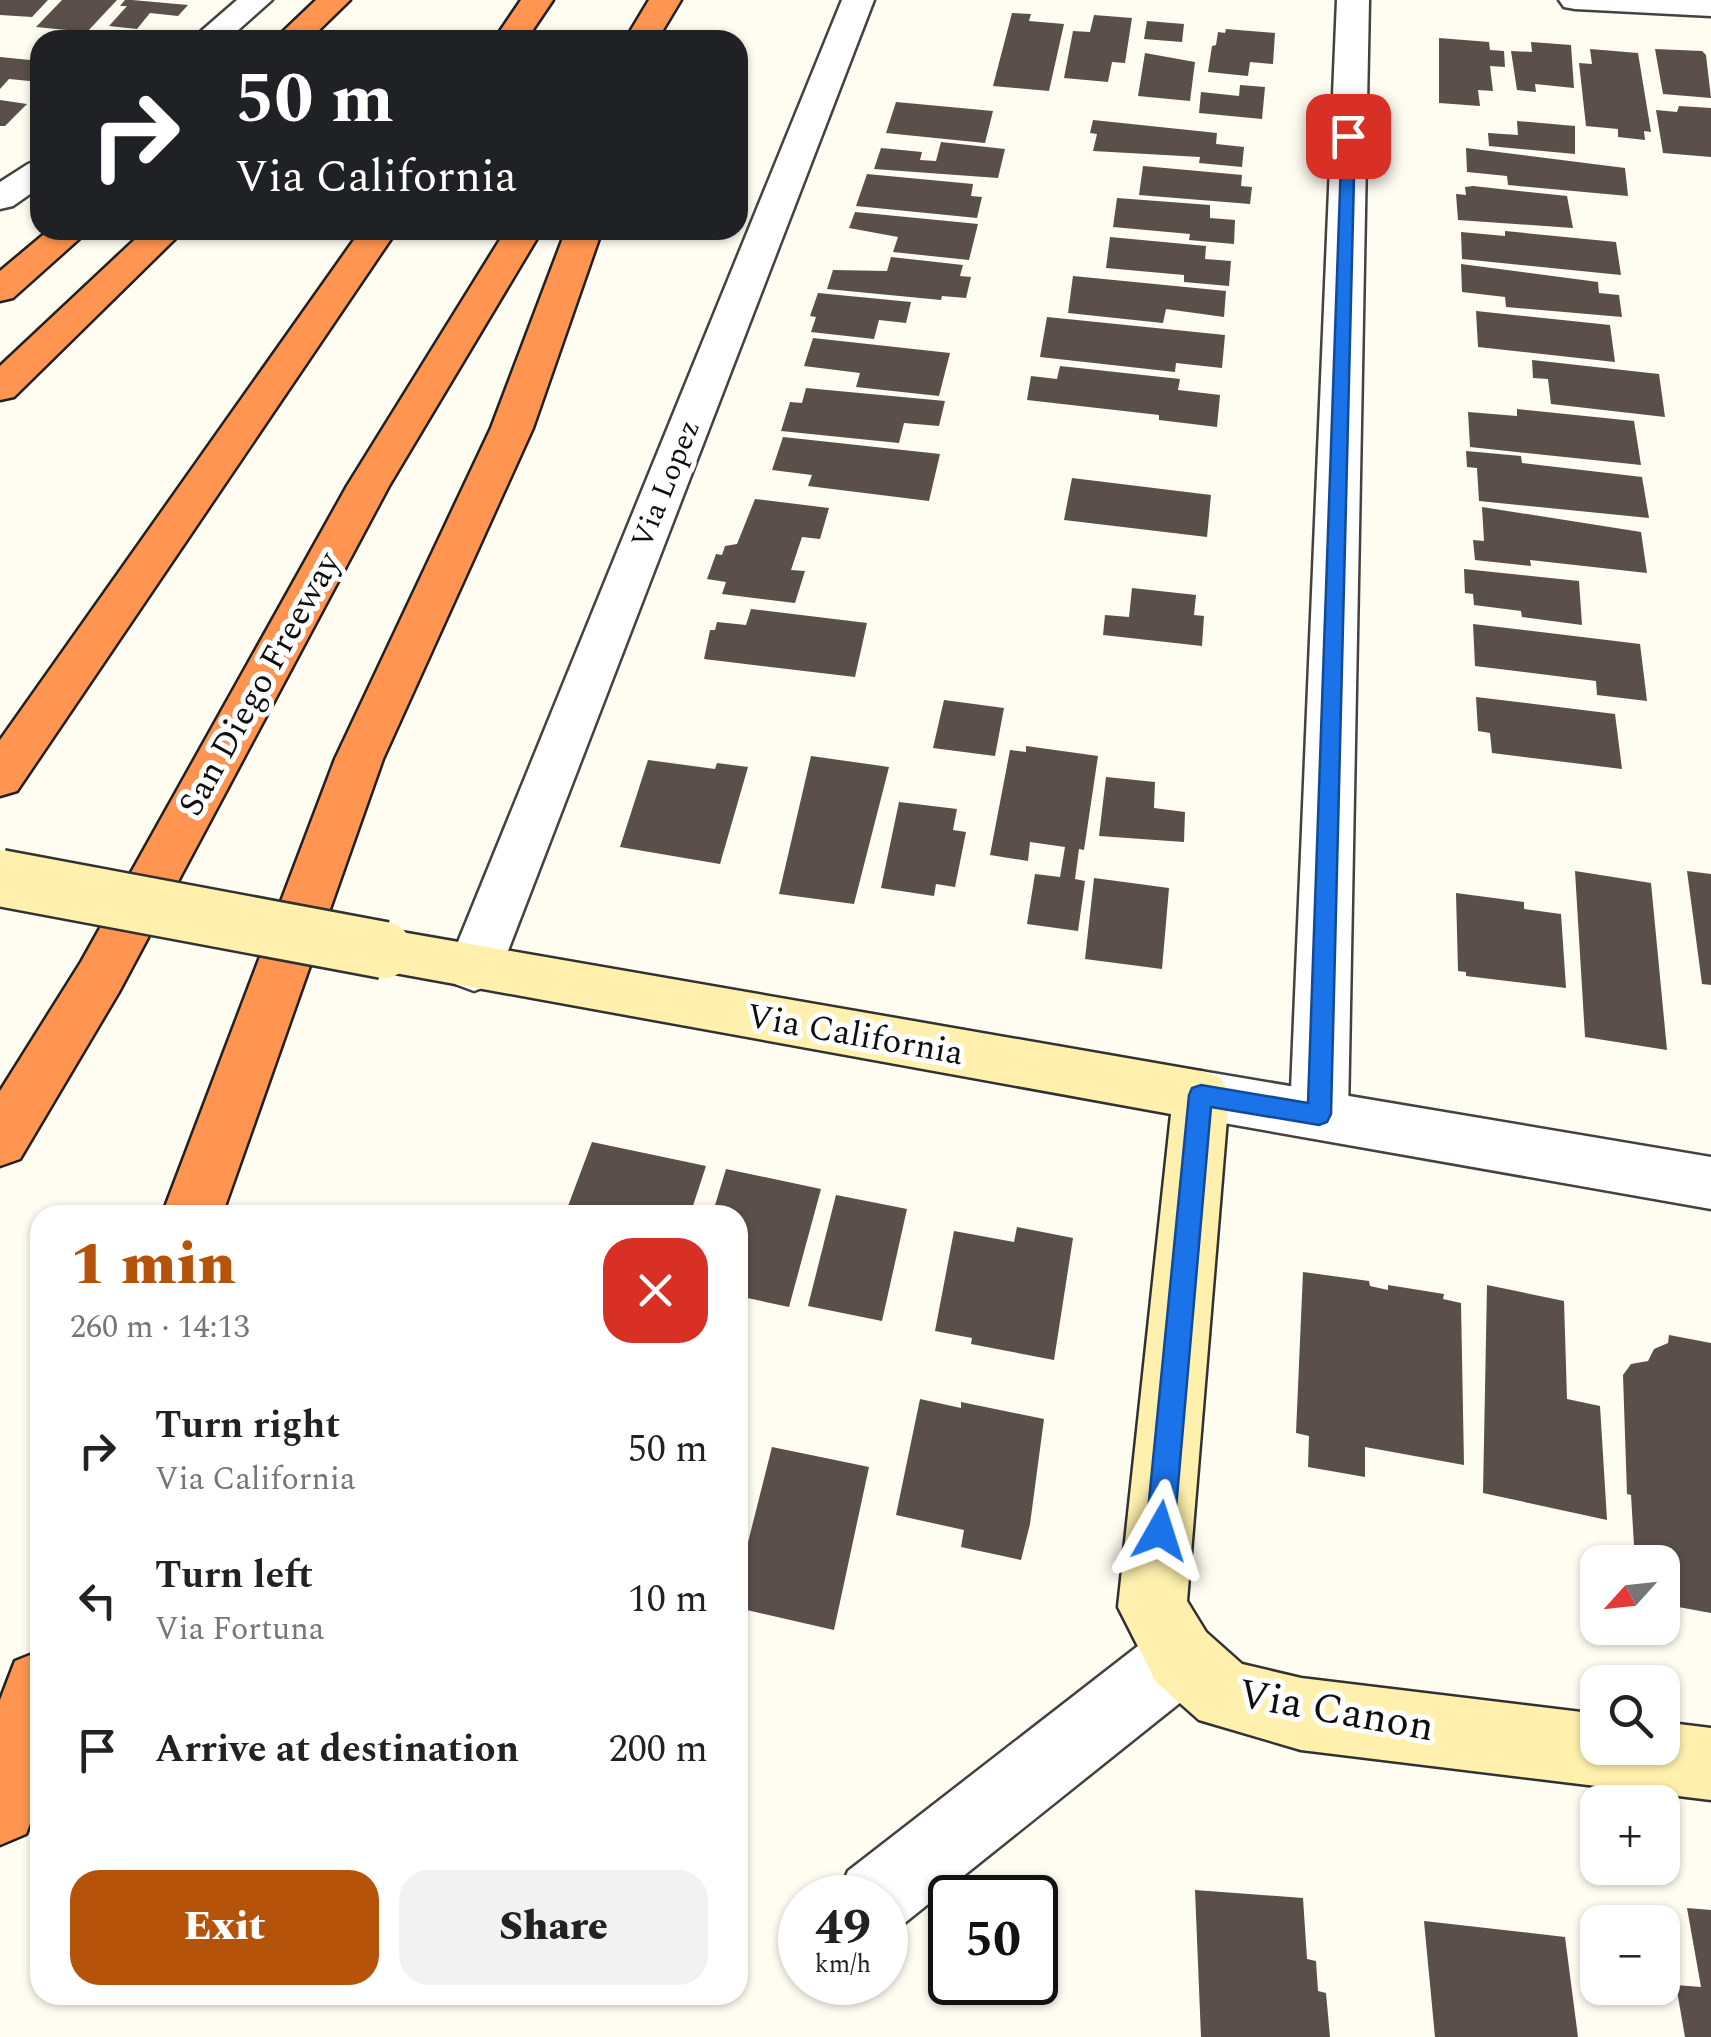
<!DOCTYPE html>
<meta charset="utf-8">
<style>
:root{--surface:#fff;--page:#f2f2f2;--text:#222;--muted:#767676;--accent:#b45309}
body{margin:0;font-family:Spectral,serif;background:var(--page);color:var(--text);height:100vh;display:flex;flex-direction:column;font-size:38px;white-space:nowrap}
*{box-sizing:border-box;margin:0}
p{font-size:32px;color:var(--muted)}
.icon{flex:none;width:55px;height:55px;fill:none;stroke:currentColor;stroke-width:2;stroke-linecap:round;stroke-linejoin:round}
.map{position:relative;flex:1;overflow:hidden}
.sheet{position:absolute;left:30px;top:1205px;width:718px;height:800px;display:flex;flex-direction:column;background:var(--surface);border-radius:30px;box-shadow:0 2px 8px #0004}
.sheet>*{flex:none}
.banner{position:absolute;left:30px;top:30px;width:718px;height:210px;border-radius:30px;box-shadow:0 2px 8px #0004;background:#202124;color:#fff;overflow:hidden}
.needle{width:65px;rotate:243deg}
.buttons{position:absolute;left:1580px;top:1545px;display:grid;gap:20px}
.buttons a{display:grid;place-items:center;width:100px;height:100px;border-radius:20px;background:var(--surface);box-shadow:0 2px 8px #0004;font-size:50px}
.speed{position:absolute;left:778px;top:1875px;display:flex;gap:20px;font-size:50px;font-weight:700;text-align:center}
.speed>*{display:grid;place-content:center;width:130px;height:130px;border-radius:50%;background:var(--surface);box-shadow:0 2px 8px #0004;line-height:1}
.speed small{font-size:25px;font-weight:400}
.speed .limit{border:5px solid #111;border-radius:15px;background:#fff;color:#111}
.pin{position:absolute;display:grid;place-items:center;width:85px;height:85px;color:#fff;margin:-42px;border-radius:20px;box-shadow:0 5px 15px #0006}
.me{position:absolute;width:110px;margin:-55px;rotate:6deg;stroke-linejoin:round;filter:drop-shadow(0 0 8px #0008)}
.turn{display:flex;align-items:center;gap:35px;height:210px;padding:0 40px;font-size:45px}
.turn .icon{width:130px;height:130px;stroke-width:2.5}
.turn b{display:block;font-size:70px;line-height:85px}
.round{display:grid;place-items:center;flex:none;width:105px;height:105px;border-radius:30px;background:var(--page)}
.head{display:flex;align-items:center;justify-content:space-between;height:170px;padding:0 40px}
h1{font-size:60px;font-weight:800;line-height:75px;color:var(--accent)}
.cta{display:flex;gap:20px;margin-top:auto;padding:20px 40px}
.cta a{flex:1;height:115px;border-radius:30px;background:var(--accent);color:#fff;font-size:40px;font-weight:800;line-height:115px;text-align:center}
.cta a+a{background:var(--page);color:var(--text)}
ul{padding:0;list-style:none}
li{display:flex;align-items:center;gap:30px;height:150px;padding:0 40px}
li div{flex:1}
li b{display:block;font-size:38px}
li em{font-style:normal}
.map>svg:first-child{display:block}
</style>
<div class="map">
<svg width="1711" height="2037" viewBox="0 0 1711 2037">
<rect width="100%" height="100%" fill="#fffcf2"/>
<path fill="#5a4f4a" d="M0,0H48L32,17L0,15Z
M62,0H117L87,32L36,27Z
M125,0H132L188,5L178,16L150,13L137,29L109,26L127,6H120Z
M1012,13L1031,14L1029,21L1064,24L1049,91L993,86Z
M1094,15L1132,18L1125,63L1112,62L1108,82L1064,78L1073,31L1090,32Z
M1147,21L1184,24L1182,42L1144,39Z
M1226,29L1275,33L1273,64L1250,62L1248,76L1208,72L1212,46L1216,45L1218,32L1225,33Z
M1439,38L1489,42L1490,50L1504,51L1505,67L1490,66L1493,91L1478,90L1480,106L1439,103Z
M1531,42L1571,45L1574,88L1535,84L1536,92L1517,90L1511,51L1532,52Z
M1590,49L1638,53L1651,132L1644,131L1645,140L1618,137V129L1586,126L1579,63L1592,64Z
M1655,49L1702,51L1706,55L1711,98L1663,94Z
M1145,53L1195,62L1190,101L1138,96Z
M0,57L40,61V82L9,79L0,89Z
M1240,85L1265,87L1262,119L1199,113L1201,92L1239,96Z
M0,100L27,104L5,126H0Z
M896,102L993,111L985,143L886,133Z
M1679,106L1711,108V157L1663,153L1656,110L1677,112Z
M1093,120L1217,133L1216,144L1244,147L1242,167L1199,163L1200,157L1093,151L1097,134L1090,133Z
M1517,121L1575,126V154L1489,146L1488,133L1518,135Z
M941,142L1005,149L998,178L874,169L881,148L922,152L920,160L936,161Z
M1466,148L1625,168L1628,196L1508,185L1507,176L1467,172Z
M1143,166L1242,175L1241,186L1252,187L1250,204L1139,195Z
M867,174L973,184L971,196L982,197L977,218L856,206Z
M1473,186L1567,196L1573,228L1458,220L1456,194L1466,195L1465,187Z
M1117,198L1210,205V218L1235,220L1234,244L1189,240L1190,234L1113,227Z
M855,212L978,224L969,260L893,252L898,237L849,228Z
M1505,231L1616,242L1621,275L1462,259L1461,232L1505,236Z
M1110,237L1206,246L1205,259L1231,261L1229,286L1184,282V275L1106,268Z
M891,257L963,265L960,276L971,277L966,298L942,296L941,300L827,289L833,270L887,271Z
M1461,264L1598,282L1599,293L1619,295L1622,317L1506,307L1505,297L1462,292Z
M1073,276L1226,291L1224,317L1166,309L1163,323L1068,313Z
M818,293L911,302L906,323L879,320L874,339L811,332L816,317L810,316Z
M1476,311L1610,325L1615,362L1478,347Z
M1047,317L1225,335L1222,368L1176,363L1175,372L1040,357Z
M813,338L950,353L939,396L856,387L860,373L804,366Z
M1532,360L1659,374L1665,417L1551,404L1548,379L1533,378Z
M1060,366L1180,379L1178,390L1220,395L1217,427L1159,420V415L1027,400L1031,376L1057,379Z
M806,388L945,401L939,426L904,423L899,443L781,431L790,402L802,403Z
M1517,409L1634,421L1641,465L1470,447L1468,412L1517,416Z
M783,437L940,454L929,501L808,486L812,475L772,470Z
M1466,451L1521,456L1522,463L1642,477L1649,518L1479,501L1477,468L1467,467Z
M1072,478L1211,495L1207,537L1064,520Z
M755,499L829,508L820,539L802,537L791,570L805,571L795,603L722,594L726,582L707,579L716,554L722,555L725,546L737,544Z
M1482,507L1641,532L1647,573L1530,560L1531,566L1475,560L1473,540L1484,541Z
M1464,569L1579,581L1582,625L1522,617L1521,611L1474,605L1473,594L1465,593Z
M1132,588L1196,595L1194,615L1204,616L1202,646L1103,635L1105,615L1129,617Z
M751,609L867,623L855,677L704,659L710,630H715L717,622L746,625Z
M1473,624L1640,644L1647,701L1597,695L1596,681L1475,666Z
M1476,697L1615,714L1622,769L1492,753L1490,733L1478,731Z
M944,700L1004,708L995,756L933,748Z
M1026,746L1098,756L1084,850L1079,849L1075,879L1085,881L1078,931L1027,924L1035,874L1060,877L1065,847L1030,842L1028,861L990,855L1010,750L1026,752Z
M811,756L889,767L854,904L779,894Z
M648,760L715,769L717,763L748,767L720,864L620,847Z
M1106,777L1155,782L1154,808L1185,812L1184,842L1099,836Z
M899,802L957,809L953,830L966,832L955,887L936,884L934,896L881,888Z
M1575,871L1651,883L1667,1050L1585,1037Z
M1687,871L1711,874V985L1702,984Z
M1094,878L1169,888L1162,969L1085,959Z
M1456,893L1524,902V909L1561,914L1566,988L1466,976V972L1458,971Z
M592,1142L706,1166L690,1215L565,1214Z
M726,1169L821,1189L789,1307L738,1296V1215H712Z
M836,1195L907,1209L882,1321L808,1306Z
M1017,1227L1073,1238L1054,1360L971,1344L972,1338L935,1331L954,1231L1014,1242Z
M1303,1272L1369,1281L1370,1286L1388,1290V1285L1444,1294L1443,1299L1461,1303L1464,1465L1365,1447V1477L1308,1467L1309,1436L1296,1433Z
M1487,1285L1564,1301L1567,1399L1600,1406L1607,1520L1483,1493Z
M1669,1335L1711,1343V1613L1662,1604V1562H1635L1631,1495L1627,1494L1623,1375L1631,1364L1648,1361L1654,1349L1668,1343Z
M920,1399L961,1408V1402L1044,1419L1030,1524L1021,1560L961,1547L964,1530L896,1515Z
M772,1447L869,1467L834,1630L738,1608V1582Z
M1195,1890L1303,1898L1307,1959L1316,1961L1318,1991L1326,1993L1330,2037H1201Z
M1687,1908L1711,1910V2037H1685L1676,1985L1701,1987Z
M1424,1921L1565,1937L1578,2037H1435Z"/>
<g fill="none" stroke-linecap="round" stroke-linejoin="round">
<defs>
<path id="minor" d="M842,0H874L501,969L493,984L474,991L455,984L447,969Z
M1337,0H1369L1348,1114L1339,1131L1319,1138L1299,1131L1290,1114Z
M1559,0H1711V16L1575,9L1564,7Z
M1181,1622L1206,1632L1216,1657L1206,1682L902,1925L885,1932V1898H837L848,1871L1156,1632Z"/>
<path id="tertiary" d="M237,0H272L227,40H191Z
M40,160V187L13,206L0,209V182L28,164Z
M1201,1071L1711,1157V1209L1201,1119L1181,1112L1173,1095L1181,1078Z"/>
<path id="secondary" d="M384,929L1201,1071L1221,1078L1229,1095L1187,1601L1206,1632L1242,1664L1301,1678L1598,1714V1748H1662V1722L1711,1728V1800L1301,1750L1199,1720L1156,1682L1118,1607L1171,1114L384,971L365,965L357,950L365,935Z"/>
<path id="motorway" d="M316,0H350L309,40H274Z
M521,0H553L526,40H494Z
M649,0H681L657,40H625Z
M49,230H89L13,298L0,301V271Z
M145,230H184L14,397L0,400V366Z
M361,230H397L17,791L0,796V740Z
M506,230H542L389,486L119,992L20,1159L0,1166V1091L81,962L347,486Z
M566,230H602L533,428L383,759L222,1215H162L335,759L491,428Z
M40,1651V1798L26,1834L0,1845V1700L15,1661Z"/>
</defs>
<use href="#minor" stroke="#424242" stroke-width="5"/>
<use href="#tertiary" stroke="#424242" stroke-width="5"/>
<use href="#secondary" stroke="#313131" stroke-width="5"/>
<use href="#motorway" stroke="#202020" stroke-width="5"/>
<use href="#minor" fill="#fff" fill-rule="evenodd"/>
<use href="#tertiary" fill="#fff" fill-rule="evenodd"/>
<use href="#secondary" fill="#fff1ad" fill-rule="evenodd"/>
<use href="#motorway" fill="#ff9550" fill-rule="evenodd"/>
<defs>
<path id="secondary-bridge" d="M0,878L384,950"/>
</defs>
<use href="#secondary-bridge" stroke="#313131" stroke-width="61" stroke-linecap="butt"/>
<use href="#secondary-bridge" stroke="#fff1ad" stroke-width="56"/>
</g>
<path fill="#1a73e8" stroke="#114b97" stroke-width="2.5" d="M1342,133L1355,136L1331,1114L1327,1122L1319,1125L1211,1107L1174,1531L1170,1541L1160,1545L1150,1541L1146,1531L1189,1095L1192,1088L1201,1085L1308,1103Z"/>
<g text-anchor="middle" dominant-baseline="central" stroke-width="10" stroke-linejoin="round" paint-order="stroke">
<g font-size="30" fill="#0f0f0f" stroke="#fff">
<text transform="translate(666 484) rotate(-68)">Via Lopez</text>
</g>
<g font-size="35" fill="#0f0f0f" stroke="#fff">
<text transform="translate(260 684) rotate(-61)">San Diego Freeway</text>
<text transform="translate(855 1035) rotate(10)">Via California</text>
</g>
<g font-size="42" fill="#0f0f0f" stroke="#fff">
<text transform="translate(1336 1711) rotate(10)">Via Canon</text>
</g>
</g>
</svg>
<div class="buttons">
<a><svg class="needle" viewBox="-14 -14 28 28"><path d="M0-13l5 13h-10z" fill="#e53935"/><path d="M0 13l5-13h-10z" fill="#767676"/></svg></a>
<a><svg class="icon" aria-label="search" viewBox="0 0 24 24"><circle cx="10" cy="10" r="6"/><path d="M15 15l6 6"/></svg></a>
<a>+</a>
<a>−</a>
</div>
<div class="speed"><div>49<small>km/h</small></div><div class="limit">50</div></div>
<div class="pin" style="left:1348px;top:136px;background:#d93025"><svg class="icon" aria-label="arrive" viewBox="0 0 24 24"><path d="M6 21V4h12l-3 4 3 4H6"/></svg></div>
<svg class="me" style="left:1160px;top:1531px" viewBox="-20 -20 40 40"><path d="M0-17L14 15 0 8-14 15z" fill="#1a73e8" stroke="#fff" stroke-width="4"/></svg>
<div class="banner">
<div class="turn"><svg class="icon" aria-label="right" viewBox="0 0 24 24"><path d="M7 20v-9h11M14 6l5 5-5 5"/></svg><div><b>50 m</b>Via California</div></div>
</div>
<section class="sheet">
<div class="head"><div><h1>1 min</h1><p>260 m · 14:13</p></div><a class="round" style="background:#d93025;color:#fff"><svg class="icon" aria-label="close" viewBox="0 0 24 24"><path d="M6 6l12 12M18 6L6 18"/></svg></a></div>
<ul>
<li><svg class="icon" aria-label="right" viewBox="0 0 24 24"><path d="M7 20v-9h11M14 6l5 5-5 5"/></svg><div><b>Turn right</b><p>Via California</p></div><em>50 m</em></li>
<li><svg class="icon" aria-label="left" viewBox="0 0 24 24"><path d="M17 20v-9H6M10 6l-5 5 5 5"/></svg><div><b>Turn left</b><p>Via Fortuna</p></div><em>10 m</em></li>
<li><svg class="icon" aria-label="arrive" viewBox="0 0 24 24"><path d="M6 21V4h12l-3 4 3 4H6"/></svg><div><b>Arrive at destination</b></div><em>200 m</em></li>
</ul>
<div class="cta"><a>Exit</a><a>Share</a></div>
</section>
</div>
